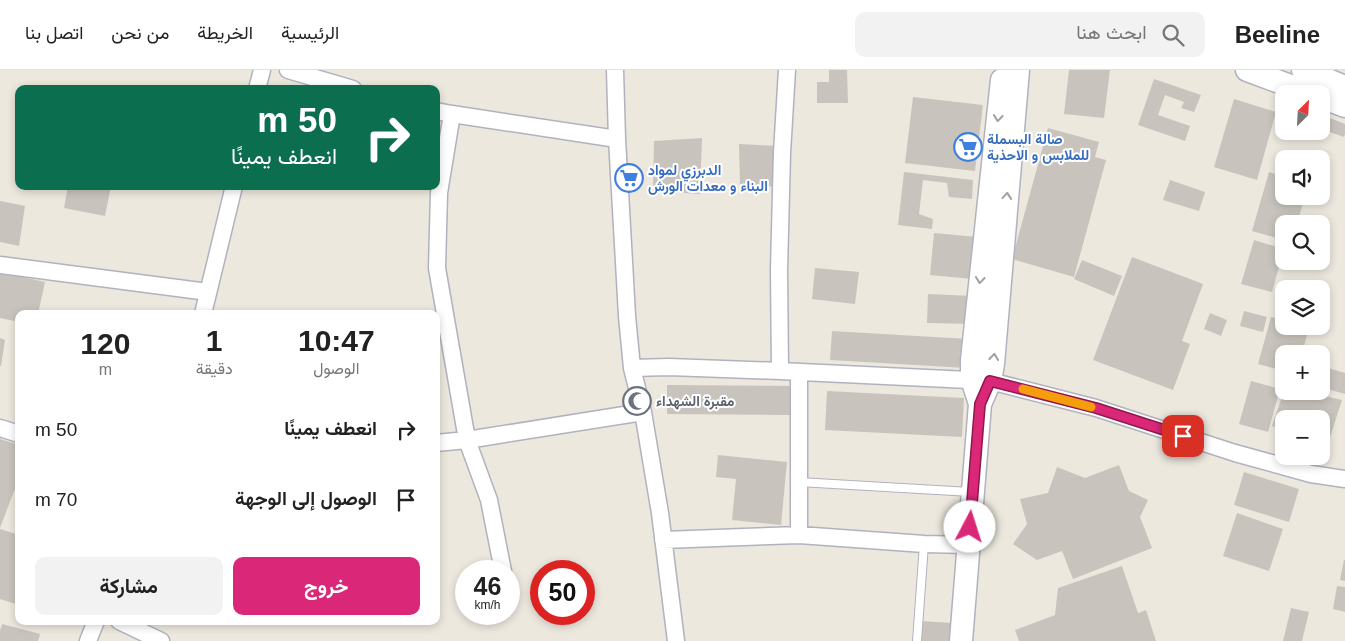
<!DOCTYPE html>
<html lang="ar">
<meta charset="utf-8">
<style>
:root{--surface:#fff;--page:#f2f2f2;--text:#222;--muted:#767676;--line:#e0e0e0;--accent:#db2777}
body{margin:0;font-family:Helvetica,Vazirmatn,sans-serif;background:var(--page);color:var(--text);direction:rtl;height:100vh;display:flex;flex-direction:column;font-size:19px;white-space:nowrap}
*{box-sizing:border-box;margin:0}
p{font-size:16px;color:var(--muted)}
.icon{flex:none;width:28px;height:28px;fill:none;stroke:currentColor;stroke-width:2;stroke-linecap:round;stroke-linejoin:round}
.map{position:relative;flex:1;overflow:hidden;direction:ltr}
.drawer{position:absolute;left:15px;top:240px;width:425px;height:315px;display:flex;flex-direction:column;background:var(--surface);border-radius:10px;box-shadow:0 2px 8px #0003;direction:rtl}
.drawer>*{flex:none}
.top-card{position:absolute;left:15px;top:15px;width:425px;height:105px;border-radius:10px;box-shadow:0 2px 8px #0003;direction:rtl;background:#0b6e4f;color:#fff;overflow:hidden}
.needle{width:32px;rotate:24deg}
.buttons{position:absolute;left:1275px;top:15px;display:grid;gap:10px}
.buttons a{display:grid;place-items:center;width:55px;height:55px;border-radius:10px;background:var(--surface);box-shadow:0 2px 8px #0003;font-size:25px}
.speed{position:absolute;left:455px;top:490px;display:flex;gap:10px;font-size:25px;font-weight:700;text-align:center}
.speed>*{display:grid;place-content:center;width:65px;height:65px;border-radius:50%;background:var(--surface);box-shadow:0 2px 8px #0003;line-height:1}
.speed small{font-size:12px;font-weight:400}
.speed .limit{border:8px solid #d22;background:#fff;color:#111}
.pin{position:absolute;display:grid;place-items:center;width:42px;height:42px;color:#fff;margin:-21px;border-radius:10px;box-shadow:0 2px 8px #0006}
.me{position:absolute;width:55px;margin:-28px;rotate:5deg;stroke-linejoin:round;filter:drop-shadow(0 0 4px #0008)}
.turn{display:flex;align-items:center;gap:18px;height:105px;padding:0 20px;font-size:22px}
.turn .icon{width:65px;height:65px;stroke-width:2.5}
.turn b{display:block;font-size:35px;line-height:42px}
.eta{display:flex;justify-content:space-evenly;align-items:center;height:85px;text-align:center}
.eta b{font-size:30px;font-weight:700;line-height:35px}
.action{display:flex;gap:10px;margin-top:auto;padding:10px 20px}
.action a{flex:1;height:58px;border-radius:10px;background:var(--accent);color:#fff;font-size:20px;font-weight:700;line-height:58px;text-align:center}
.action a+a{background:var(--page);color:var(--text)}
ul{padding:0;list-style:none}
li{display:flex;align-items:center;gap:15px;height:70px;padding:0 20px}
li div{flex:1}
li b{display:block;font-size:19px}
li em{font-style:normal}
header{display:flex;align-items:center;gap:30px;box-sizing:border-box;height:70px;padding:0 25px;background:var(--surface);border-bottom:1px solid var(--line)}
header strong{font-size:24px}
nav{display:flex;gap:28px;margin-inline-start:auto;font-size:18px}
.search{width:350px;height:45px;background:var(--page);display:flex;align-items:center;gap:12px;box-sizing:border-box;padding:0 18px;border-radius:10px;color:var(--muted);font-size:19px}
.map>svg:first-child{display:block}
</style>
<header>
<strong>Beeline</strong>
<div class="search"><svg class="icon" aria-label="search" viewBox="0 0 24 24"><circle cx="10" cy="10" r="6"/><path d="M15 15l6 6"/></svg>ابحث هنا</div>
<nav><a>الرئيسية</a><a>الخريطة</a><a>من نحن</a><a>اتصل بنا</a></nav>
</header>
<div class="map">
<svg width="1345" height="571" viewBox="0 0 1345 571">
<rect width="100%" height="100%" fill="#ece8de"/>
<path fill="#c8c4bd" d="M829,0H847L848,33H817V12H829Z
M1069,0H1110L1104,48L1064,44Z
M1154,9L1201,25L1194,42L1181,38L1184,32L1165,25L1158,45L1190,56L1185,71L1138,55Z
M913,27L983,35L975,101L905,93Z
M1234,29L1276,42L1257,110L1214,97Z
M1325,46L1345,54V64L1344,67L1321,59V55Z
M1048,58L1099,72L1095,87L1106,90L1074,207L1012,189Z
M702,68L700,124L653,121L654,71Z
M739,74L778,76L777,117L740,114Z
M904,102L973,110L972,129L949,127L947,113L923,110L919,144L933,149L932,159L898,155Z
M1269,102L1284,107V126H1305L1297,154H1284V170L1252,161Z
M1170,110L1205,122L1199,141L1163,130Z
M68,116H111L105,146L64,138Z
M0,131L25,136L19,176L0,172Z
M934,163L977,167L973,209L930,205Z
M1254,170L1284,179L1272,222L1241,214Z
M1132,187L1203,214L1182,271L1190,274L1173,320L1093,290Z
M1082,190L1122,206L1114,226L1074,209Z
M815,198L859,202L855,234L812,229Z
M0,202L45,212L38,244H19V252L0,248Z
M928,224L973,226L972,254L927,253Z
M1244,241L1267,247L1263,262L1240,256Z
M1210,243L1227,250L1221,266L1204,259Z
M1271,247L1284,250V256L1309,257L1302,284H1284V301L1258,294Z
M832,261L968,269L966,298L830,290Z
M0,268L5,270L1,296H0Z
M1321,296L1345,303V324L1327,319L1321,312Z
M1251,311L1280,319L1268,362L1239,354Z
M667,315L792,316V345L667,344Z
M827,321L964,328L962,367L825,360Z
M1284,321H1304L1342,330L1329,370L1321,368V349H1284V359L1272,356Z
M0,369L19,375V408L0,458Z
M718,385L787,392L781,455L732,450L736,409L716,407Z
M1119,395L1129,421L1148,430L1140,447L1152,478L1073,509L1062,481L1037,490L1013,474L1027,454L1020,429L1048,423L1057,397L1085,408Z
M1244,402L1299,419L1289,452L1234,435Z
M1237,443L1283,459L1269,501L1223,486Z
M0,459L19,465V535L0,529Z
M1344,490H1345V511L1340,510Z
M1122,496L1138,543L1146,540L1156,571H1019L1015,560L1055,545L1058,518Z
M1337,516L1345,517V542L1333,539Z
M1291,538L1309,542L1302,571H1283Z
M921,551L952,553L951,571H919Z
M2,554L40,564L38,571H0V561Z"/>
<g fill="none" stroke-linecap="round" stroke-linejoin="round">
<defs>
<path id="service" d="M799,412L971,422
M917,571L924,474"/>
<path id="minor" d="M288,0L353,19
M615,0L617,69L624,192L627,246L632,298L643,342L660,443L676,571
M257,19L262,0
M436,41L452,44L617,69
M452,44L439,123L437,198L467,370L489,430L503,501
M0,195L208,222
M203,244L234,116
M632,298L669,297L780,301L990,311L1096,338L1235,383L1311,404L1345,409
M780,301L779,200L782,83L787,0
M0,358L19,364
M436,373L467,370L643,342
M799,465V302
M663,470L799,465L924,474L969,475
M509,528V529
M119,551L161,571
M88,571L96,551"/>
<path id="secondary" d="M1247,0L1312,24
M1303,0L1345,17
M1321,27L1345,36
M980,334L972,309V290L1002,10
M961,571L980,334L990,311L993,294L1018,0"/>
</defs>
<use href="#service" stroke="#b1b2be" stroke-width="10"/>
<use href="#minor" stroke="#b1b2be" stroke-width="19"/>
<use href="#secondary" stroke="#b1b2be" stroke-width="25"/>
<use href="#service" stroke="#fff" stroke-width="8"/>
<use href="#minor" stroke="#fff" stroke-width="16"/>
<use href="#secondary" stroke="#fff" stroke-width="22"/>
</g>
<defs><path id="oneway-chevron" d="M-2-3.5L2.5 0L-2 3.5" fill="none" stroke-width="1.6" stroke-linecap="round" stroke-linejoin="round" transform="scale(1.25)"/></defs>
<g stroke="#a0a0a0">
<use href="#oneway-chevron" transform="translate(998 48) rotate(96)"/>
<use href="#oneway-chevron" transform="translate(1007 126) rotate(-85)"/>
<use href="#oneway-chevron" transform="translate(980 210) rotate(96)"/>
<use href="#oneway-chevron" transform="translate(994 287) rotate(-84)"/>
</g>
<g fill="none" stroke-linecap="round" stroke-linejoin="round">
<defs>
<path id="route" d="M970,457L980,334L990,311L1096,338L1183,366"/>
</defs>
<use href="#route" stroke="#8e194d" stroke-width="12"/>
<use href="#route" stroke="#db2777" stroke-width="9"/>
<path stroke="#f59e0b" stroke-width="9" d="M1023,319L1091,337"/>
</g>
<defs>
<symbol id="supermarket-ring" viewBox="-11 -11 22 22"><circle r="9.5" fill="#fff" stroke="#3f7fe0" stroke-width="1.5"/><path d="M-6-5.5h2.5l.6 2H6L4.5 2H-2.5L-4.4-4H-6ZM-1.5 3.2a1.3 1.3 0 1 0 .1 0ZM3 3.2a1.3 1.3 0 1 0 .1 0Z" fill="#3f7fe0"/></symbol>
<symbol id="mosque-ring" viewBox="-11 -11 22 22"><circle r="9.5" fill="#fff" stroke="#6b7280" stroke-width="1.5"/><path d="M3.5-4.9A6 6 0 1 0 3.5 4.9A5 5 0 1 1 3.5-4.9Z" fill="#6b7280"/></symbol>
</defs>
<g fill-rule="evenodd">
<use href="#supermarket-ring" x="952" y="61" width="32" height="32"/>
<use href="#supermarket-ring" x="613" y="92" width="32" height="32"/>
<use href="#mosque-ring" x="621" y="315" width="32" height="32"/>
</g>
<g text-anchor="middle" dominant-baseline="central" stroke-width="4" stroke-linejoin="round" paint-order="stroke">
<g font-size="14" font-weight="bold" fill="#366cbe" stroke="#fff" text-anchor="start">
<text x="987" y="69">صالة البسملة<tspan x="987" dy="16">للملابس و الاحذية</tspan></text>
<text x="648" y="100">الدبرزي لمواد<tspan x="648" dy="16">البناء و معدات الورش</tspan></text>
</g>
<g font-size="14" font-weight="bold" fill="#5b616d" stroke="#fff" text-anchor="start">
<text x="656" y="331">مقبرة الشهداء</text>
</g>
</g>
</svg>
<div class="buttons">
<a><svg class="needle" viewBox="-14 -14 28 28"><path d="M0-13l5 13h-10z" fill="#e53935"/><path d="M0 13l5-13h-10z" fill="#767676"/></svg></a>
<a><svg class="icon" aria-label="sound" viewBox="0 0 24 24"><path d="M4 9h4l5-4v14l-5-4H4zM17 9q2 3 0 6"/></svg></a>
<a><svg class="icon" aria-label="search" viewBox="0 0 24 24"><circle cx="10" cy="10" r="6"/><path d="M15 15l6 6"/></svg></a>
<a><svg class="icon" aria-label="layers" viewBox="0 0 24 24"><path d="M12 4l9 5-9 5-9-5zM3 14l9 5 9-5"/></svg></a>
<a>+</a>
<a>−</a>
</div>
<div class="speed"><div>46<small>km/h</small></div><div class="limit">50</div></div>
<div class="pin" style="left:1183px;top:366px;background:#d93025"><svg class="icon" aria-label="arrive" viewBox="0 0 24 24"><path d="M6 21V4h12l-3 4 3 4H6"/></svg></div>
<svg class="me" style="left:970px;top:457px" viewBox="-20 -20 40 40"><circle r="19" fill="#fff"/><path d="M0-13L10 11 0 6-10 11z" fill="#db2777"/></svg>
<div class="top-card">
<div class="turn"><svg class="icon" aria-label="right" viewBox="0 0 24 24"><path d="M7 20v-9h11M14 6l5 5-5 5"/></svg><div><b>50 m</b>انعطف يمينًا</div></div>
</div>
<section class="drawer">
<div class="eta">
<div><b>10:47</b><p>الوصول</p></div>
<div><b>1</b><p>دقيقة</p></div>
<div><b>120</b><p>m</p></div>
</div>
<ul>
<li><svg class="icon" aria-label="right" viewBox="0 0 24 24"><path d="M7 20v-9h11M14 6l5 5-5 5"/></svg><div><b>انعطف يمينًا</b></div><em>50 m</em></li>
<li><svg class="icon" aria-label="arrive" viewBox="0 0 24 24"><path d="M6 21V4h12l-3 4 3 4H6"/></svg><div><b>الوصول إلى الوجهة</b></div><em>70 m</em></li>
</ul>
<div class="action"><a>خروج</a><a>مشاركة</a></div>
</section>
</div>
